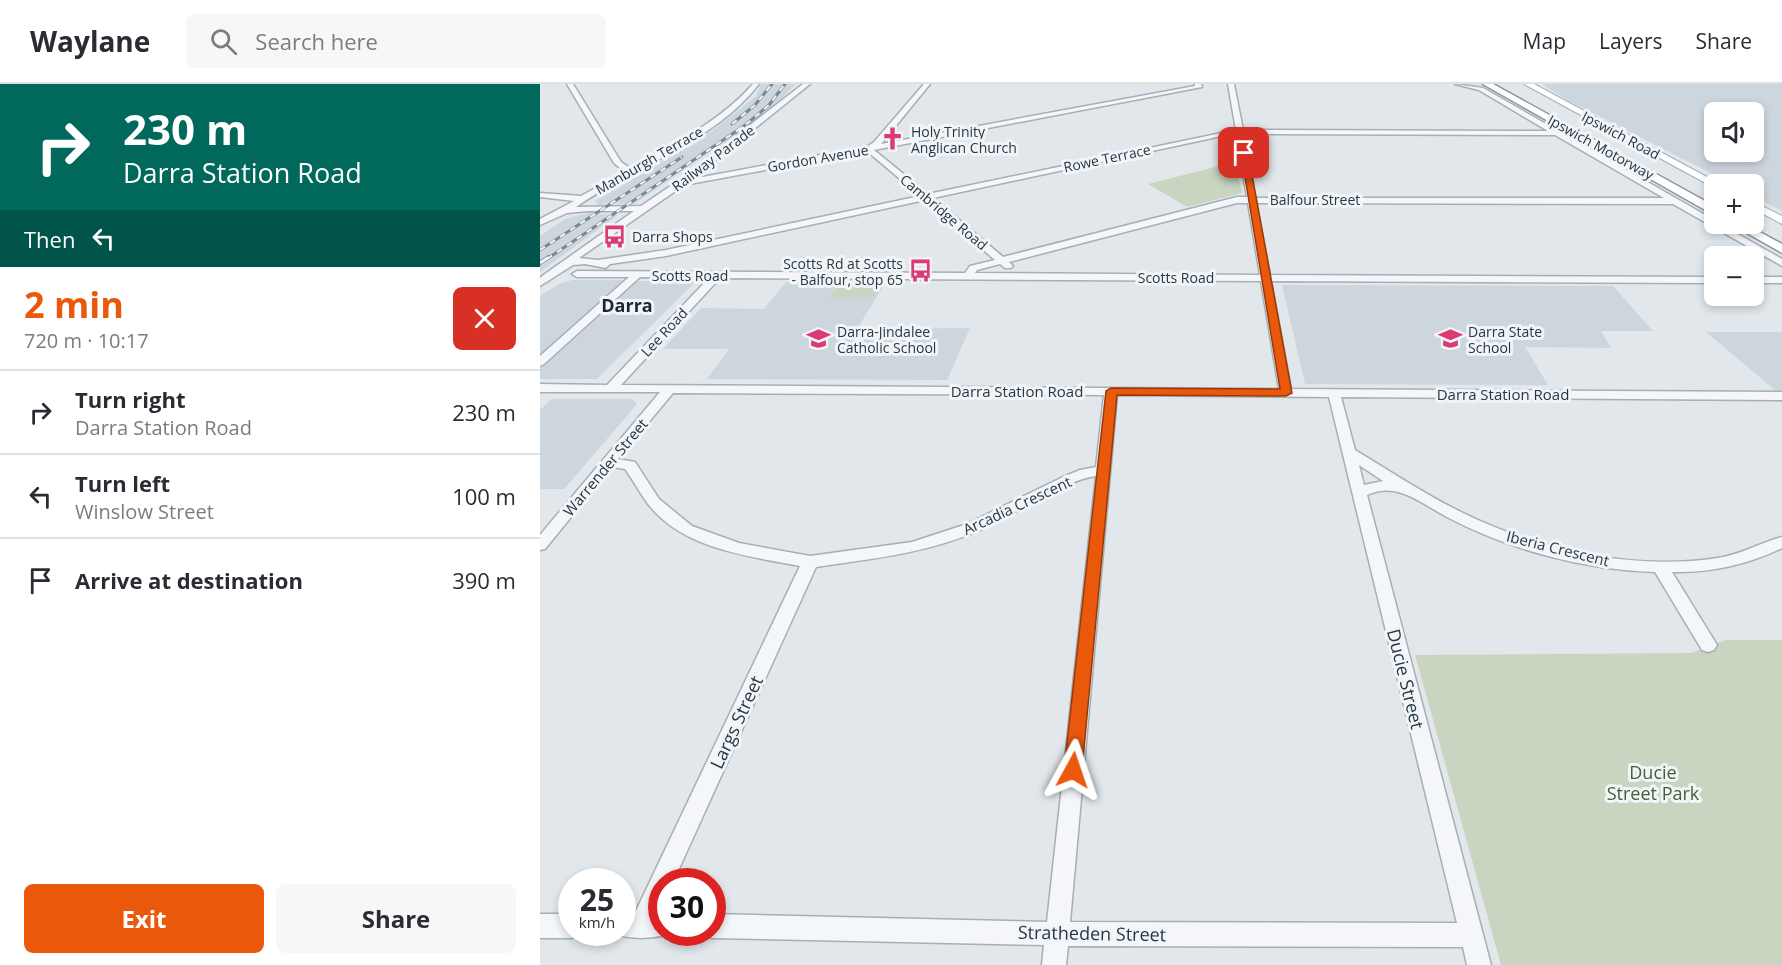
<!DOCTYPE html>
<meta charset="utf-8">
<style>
:root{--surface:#fff;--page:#f7f7f7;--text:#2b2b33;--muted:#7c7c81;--line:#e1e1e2;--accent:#ea580c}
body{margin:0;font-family:"Open Sans",sans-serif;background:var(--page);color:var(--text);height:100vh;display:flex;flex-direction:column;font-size:22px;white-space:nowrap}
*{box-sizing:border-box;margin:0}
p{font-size:20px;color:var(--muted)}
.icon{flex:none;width:33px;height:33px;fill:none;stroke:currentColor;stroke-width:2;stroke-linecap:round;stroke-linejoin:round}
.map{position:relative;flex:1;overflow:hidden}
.sheet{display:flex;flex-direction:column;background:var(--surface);width:540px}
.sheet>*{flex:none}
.top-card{background:#00695c;color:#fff;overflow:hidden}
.controls{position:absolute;left:1164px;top:18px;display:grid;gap:12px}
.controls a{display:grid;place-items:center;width:60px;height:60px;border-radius:9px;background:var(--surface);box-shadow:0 3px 9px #0003;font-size:30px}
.speed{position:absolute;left:18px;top:784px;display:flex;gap:12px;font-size:30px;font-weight:700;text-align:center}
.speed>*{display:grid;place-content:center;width:78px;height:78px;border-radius:50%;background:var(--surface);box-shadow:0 3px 9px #0003;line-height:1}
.speed small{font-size:15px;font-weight:400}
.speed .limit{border:9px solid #d22;background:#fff;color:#111}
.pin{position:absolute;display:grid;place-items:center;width:51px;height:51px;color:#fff;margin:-26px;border-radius:12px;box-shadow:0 3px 9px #0006}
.me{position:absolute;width:66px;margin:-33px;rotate:5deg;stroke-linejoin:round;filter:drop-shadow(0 0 4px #0008)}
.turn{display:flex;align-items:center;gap:21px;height:126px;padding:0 24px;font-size:27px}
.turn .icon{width:78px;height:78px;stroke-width:2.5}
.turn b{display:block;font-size:42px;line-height:51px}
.then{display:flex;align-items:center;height:57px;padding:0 24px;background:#0003;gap:12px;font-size:22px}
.round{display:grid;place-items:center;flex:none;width:63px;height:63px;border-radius:9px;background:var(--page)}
.head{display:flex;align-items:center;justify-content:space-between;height:102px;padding:0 24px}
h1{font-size:36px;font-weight:700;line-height:45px;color:var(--accent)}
.primary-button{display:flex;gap:12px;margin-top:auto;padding:12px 24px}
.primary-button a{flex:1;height:69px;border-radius:9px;background:var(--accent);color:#fff;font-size:24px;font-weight:700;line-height:69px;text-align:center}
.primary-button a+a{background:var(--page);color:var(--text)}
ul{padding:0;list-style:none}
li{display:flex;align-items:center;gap:18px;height:84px;padding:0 24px;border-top:2px solid var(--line)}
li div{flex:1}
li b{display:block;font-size:22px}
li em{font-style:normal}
header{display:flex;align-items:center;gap:36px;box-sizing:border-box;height:84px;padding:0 30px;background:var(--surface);border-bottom:2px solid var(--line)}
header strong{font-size:28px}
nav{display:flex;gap:33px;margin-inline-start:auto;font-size:21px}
.search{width:420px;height:54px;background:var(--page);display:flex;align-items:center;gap:15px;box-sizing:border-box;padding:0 21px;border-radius:9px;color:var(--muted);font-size:22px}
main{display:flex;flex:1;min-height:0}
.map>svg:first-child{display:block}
</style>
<header>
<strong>Waylane</strong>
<div class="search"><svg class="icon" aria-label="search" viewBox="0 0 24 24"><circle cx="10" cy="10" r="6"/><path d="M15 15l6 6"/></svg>Search here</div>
<nav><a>Map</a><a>Layers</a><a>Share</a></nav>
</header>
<main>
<section class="sheet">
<div class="top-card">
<div class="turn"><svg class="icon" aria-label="right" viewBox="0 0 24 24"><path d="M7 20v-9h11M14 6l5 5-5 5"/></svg><div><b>230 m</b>Darra Station Road</div></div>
<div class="then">Then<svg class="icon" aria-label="left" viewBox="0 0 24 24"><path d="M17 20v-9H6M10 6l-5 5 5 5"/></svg></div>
</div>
<div class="head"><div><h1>2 min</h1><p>720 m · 10:17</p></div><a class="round" style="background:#d93025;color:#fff"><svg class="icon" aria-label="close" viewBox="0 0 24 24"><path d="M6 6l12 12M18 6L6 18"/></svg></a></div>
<ul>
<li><svg class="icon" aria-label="right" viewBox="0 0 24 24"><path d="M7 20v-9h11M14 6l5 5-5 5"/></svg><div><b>Turn right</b><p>Darra Station Road</p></div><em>230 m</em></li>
<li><svg class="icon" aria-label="left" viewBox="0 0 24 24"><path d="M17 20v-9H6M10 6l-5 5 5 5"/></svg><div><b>Turn left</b><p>Winslow Street</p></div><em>100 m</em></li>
<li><svg class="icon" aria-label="arrive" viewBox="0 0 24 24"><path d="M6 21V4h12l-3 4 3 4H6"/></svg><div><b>Arrive at destination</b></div><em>390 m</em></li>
</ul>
<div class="primary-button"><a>Exit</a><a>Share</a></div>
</section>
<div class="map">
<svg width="1242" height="881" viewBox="0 0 1242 881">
<rect width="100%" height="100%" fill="#e1e7eb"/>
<path fill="#ced6dd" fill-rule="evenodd" d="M221,0H256L227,29L94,120L67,119L59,122L55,117L172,47L216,12Z
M1006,0H1242V127L1214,112V100H1192L1027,16L1003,1ZM1174,28H1214V68H1174Z
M55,127L52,130L78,131L0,188V152L25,135Z
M32,196H88L0,273V212L19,200Z
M96,197H156L57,295H0V284Z
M246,198L345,199L317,245L430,244L407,296L167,295L189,265H123L161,224L224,225Z
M742,201L1073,202L1113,247H1061L1071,264L985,263L1008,301L765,300Z
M1166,248H1242V306H1235Z
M11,315H92L97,320L24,405H0V326Z"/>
<path fill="#cad5c1" d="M695,78L702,109L647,123L608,100Z
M297,203H339L333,213H290Z
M1186,556H1242V881H961L875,571L1151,569Z"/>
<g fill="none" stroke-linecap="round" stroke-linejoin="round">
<defs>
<path id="minor" d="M27,0H33L81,78L90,84C133,60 180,38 213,0H219C173,59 96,81 36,123L101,122L138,97L263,0H270L152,95L328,62L334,58L384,0H390L341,60L655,2V0H661L662,3L334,66L388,110L696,46L688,0H694L703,46L1008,47L939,6L915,0L943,4L1174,136V140H1180L1242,175V182L1133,120L716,119L730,191L1174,193V199L731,197L751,305L1242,308V316L801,313L815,366C850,387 884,410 921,428C998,466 1092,487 1178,474C1203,470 1219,459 1242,453V464C1207,481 1170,489 1132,488L1177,561L1174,566L1168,568L1162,566L1115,488C1044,486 970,466 907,433C880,419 858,397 827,411L951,881H927L923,863L528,862L526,881H502L504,861L172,854L164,850L172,849V830L507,838L556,392C524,396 470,433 438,447C387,469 331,475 276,483L133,798H122L119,829H122V849H130C115,855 89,856 74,849H82V829H95L260,482C208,472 143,465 108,420C100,409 93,396 85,385L72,383L5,465L0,466V451L120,308H0V300L67,301L169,194L100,193L4,280L0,282V272L89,193H37L32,190L37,187L425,189L430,182L455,176L385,116L126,172L70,180L66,184L45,180L33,181L0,202V194L5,190L94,127H48L27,129L0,141V135L34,117L0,113V109L41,112L85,88L74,79ZM691,50H696L707,113H697L463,173L393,114ZM703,50L1015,51L1124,114H715ZM327,67L380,112L126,166L58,176L39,174L144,101ZM697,119H708L720,191L435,189L437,186L460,180L465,184H471L473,182L469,178ZM180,194L721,197L739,305L81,301ZM133,309L564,311L556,383L540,386L523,393L427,440L372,458L270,472L199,459L152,442L119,415L95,378L78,375ZM577,311L789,313L917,839L530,838ZM819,381L843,397L824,401Z
M1214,193H1242V199H1214Z
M0,830H32V849L40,850L32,854H0Z"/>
<path id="major" d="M984,0H994L1180,100L1171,102Z
M1214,118L1242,132V140L1214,125Z"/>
<path id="highway" d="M943,0H953L1174,122V131Z
M1191,140H1205L1242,160V169Z"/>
</defs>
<use href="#minor" stroke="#a5afb6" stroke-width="3"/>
<use href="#major" stroke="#9faeb8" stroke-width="2"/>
<use href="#highway" stroke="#8797a3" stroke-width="3"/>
<use href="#minor" fill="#f4f6f9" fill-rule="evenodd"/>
<use href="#major" fill="#fff" fill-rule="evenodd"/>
<use href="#highway" fill="#fff" fill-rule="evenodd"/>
<defs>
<path id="rail-far1" d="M192,40L215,21L232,0
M0,166L142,73
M7,175L204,42L229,21L245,0"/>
<path id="rail" d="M0,179L9,173"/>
</defs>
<use href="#rail-far1" stroke="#798996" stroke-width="3"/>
<use href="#rail" stroke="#798996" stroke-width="4.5"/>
<use href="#rail-far1" stroke="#f1f5f8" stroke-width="2" stroke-dasharray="6" stroke-linecap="butt"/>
<use href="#rail" stroke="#f1f5f8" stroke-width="3" stroke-dasharray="10" stroke-linecap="butt"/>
</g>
<path fill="#ea580c" stroke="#983908" stroke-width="1.5" d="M704,67L708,69L752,309L746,312L577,311L542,686L540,692L533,694L527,692L524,686L566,307L571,304L740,305L701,69Z"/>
<defs>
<symbol id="church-bare" viewBox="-9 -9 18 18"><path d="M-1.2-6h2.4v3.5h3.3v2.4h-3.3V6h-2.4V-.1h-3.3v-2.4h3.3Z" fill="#db3b72" stroke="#f1f5f8" stroke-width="2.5" paint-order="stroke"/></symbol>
<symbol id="bus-bare" viewBox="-9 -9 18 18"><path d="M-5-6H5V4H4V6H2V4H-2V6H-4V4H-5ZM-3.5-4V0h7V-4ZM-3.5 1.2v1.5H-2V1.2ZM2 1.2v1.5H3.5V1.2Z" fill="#db3b72" stroke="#f1f5f8" stroke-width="2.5" paint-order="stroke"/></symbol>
<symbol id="school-bare" viewBox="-9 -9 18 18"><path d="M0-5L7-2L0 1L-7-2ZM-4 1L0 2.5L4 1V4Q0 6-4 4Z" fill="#db3b72" stroke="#f1f5f8" stroke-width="2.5" paint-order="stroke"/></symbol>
</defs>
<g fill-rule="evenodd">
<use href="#church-bare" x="336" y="38" width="33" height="33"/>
<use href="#bus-bare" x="58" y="136" width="33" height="33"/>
<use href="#bus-bare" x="364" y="170" width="33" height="33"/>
<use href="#school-bare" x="262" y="238" width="33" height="33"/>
<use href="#school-bare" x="894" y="238" width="33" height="33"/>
</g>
<g text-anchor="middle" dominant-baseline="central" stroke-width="6" stroke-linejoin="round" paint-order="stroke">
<g font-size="14" fill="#273744" stroke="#f1f5f8" text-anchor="start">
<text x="371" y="47">Holy Trinity<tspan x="371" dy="16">Anglican Church</tspan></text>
<text x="92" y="152">Darra Shops</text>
<text x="363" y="179" text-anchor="end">Scotts Rd at Scotts<tspan x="363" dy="16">- Balfour, stop 65</tspan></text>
<text x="297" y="247">Darra-Jindalee<tspan x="297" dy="16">Catholic School</tspan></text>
<text x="928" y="247">Darra State<tspan x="928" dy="16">School</tspan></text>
</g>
<g font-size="14" fill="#273744" stroke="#f1f5f8">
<text transform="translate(1081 51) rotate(28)">Ipswich Road</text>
<text transform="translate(1061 63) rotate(29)">Ipswich Motorway</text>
<text transform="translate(173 74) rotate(-37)">Railway Parade</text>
<text transform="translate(278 74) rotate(-10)">Gordon Avenue</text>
<text transform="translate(567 74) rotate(-12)">Rowe Terrace</text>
<text transform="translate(109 76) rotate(-30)">Manburgh Terrace</text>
<text x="775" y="115">Balfour Street</text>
<text transform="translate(404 128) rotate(40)">Cambridge Road</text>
<text x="150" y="191">Scotts Road</text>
<text x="636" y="193">Scotts Road</text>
<text transform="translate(124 248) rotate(-47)">Lee Road</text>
</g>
<g font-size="15" fill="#273744" stroke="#f1f5f8">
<text x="477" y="307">Darra Station Road</text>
<text x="963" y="310">Darra Station Road</text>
<text transform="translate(65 383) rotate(-50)">Warrender Street</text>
<text transform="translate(477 421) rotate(-25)">Arcadia Crescent</text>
<text transform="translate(1018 464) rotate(14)">Iberia Crescent</text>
</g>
<g font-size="18" font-weight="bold" fill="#1a2835" stroke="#f1f5f8">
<text x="87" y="221">Darra</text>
</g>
<g font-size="18" fill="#273744" stroke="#f1f5f8">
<text transform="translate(866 595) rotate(76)">Ducie Street</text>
<text transform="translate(196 638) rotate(-65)">Largs Street</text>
<text transform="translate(552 849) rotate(1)">Stratheden Street</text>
</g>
<g font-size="18" fill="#456133" stroke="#f1f5f8">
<text x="1113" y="688">Ducie<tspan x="1113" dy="21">Street Park</tspan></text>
</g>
</g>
</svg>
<div class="controls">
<a><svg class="icon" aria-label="sound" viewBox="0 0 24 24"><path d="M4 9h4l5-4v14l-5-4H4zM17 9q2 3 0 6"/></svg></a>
<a>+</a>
<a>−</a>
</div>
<div class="speed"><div>25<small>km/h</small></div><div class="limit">30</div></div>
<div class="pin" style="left:704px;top:69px;background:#d93025"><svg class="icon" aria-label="arrive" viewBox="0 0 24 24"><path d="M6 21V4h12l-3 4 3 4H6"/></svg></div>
<svg class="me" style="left:533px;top:686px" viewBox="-20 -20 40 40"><path d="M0-17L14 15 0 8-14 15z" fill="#ea580c" stroke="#fff" stroke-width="4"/></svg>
</div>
</main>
